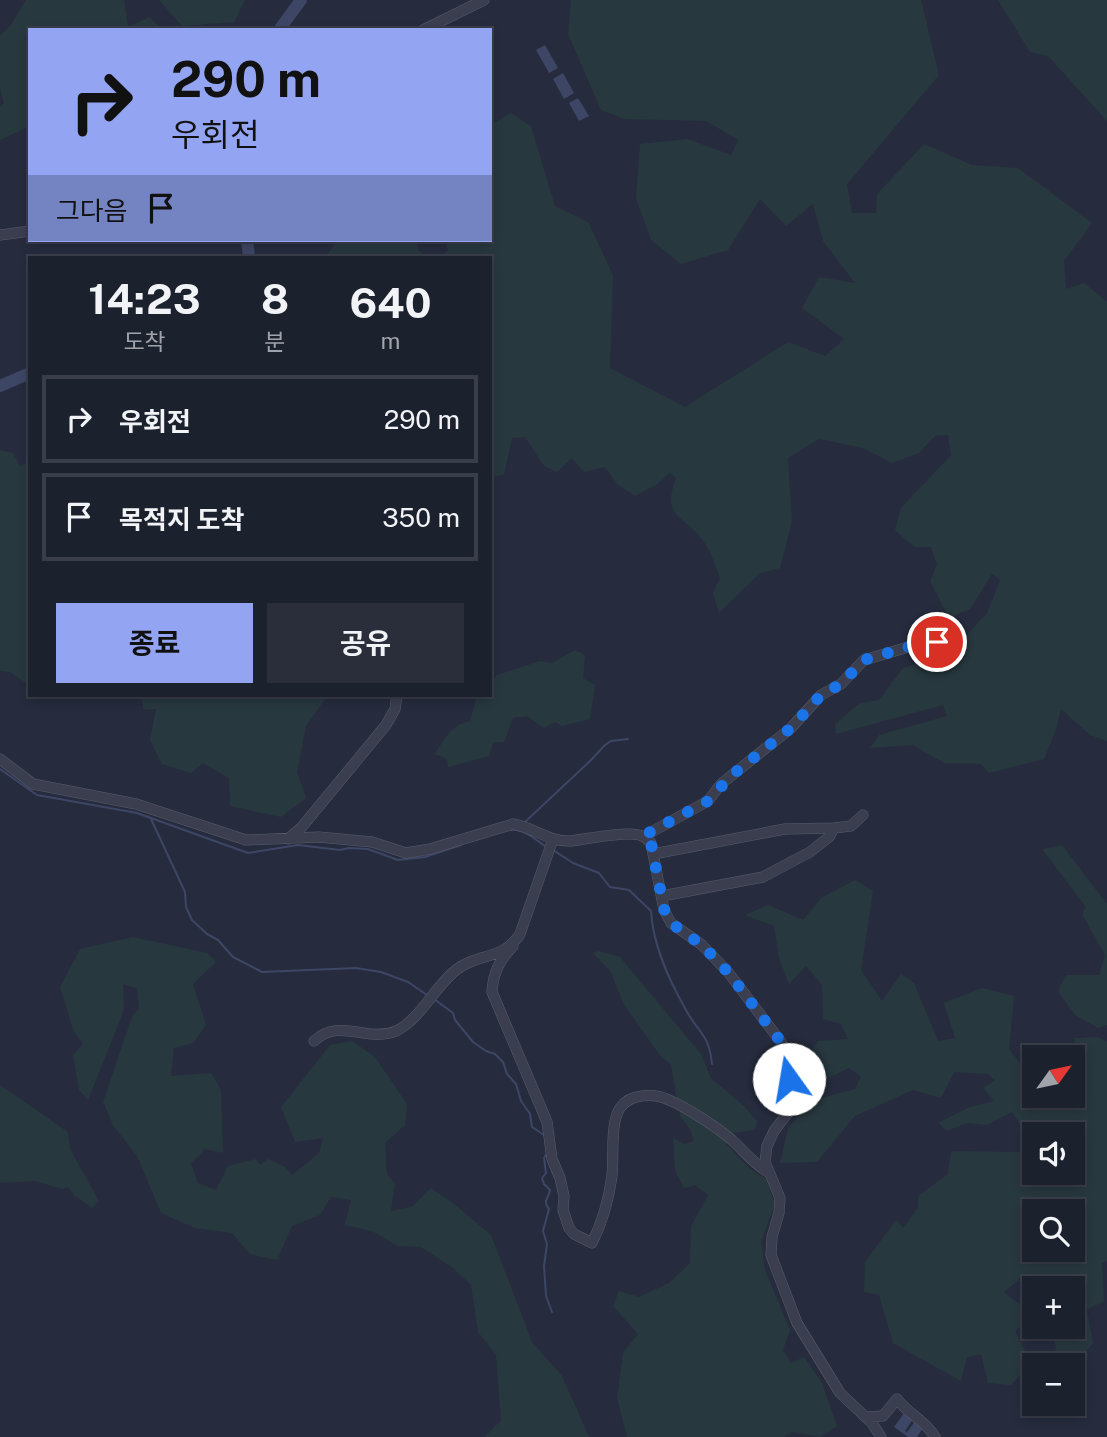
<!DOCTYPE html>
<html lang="ko">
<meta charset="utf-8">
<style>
:root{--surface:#1c212e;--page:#292e3a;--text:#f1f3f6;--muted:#a0a3aa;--line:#3a3e4a;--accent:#92a4f2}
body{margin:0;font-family:"Public Sans","Noto Sans KR",sans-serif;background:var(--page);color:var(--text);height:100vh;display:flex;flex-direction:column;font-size:26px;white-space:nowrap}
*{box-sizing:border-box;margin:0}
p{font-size:23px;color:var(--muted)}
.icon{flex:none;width:38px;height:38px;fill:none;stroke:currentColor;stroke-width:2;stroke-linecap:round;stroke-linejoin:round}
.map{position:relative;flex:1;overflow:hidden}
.panel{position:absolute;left:28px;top:256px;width:464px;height:441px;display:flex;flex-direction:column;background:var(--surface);border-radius:0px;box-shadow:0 4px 10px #0003,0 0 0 2px var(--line)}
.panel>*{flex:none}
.top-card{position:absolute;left:28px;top:28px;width:464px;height:214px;border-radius:0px;box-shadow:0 4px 10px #0003,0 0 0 2px var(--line);background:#92a4f2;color:#111;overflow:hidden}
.needle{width:46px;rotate:57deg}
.tools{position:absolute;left:1022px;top:1045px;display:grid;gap:14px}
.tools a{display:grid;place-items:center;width:63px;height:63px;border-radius:0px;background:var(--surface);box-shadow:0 4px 10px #0003,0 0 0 2px var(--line);font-size:35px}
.pin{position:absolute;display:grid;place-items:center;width:60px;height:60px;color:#fff;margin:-30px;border:4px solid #fff;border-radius:50%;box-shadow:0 2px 7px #0007}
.me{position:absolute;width:77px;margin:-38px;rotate:347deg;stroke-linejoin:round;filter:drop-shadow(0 0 5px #0008)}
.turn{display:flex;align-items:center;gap:24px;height:147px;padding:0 28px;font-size:32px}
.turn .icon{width:91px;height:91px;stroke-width:2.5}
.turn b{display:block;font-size:49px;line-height:60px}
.then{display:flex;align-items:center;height:66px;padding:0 28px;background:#0003;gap:14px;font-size:26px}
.eta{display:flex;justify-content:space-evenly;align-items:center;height:119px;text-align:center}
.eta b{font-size:42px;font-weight:700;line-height:49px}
.cta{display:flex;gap:14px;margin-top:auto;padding:14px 28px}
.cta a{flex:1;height:80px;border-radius:0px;background:var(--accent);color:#111;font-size:28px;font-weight:700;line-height:80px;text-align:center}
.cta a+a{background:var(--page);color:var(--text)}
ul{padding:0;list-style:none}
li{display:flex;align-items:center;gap:21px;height:88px;margin:0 14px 10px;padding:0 14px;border:4px solid var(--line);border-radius:0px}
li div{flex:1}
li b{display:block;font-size:26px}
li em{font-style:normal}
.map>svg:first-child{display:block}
</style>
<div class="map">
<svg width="1107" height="1437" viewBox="0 0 1107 1437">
<rect width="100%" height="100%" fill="#262c3e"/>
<path fill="#28383f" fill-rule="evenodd" d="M26,0H124L128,27L150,17L162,30H30V126L0,140V107L4,103L0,89V36L11,25Z
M159,0H245L234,22L182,26Z
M571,0H921L939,75L847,184L852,213H876L877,194L924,144L972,165L1018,168L1092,223L1064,261L1066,289L1084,283L1107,302V741L1090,735L1061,709L1055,732L1044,759L989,773L981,764L944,763L913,745L870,748L879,735L947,716L943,705L836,734L835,724L860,703L879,700L903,668L928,660L933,648L965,637L987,613L1000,580L992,574L970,609L949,618L930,581L937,565L931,547H914L895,530L901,508L951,455L948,435L935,436L919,453L892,463L863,448L819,439L788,458L792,521L780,568L760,573L719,613L713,593L720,578C715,564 710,549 701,538C680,513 662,516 676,478L670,473L656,485L635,496L618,485L605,467L584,472L572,458L557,472L544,466L525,437L512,438L504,474L490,478V257H439L448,250L445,240H490V125L511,113L531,126L555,206L588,222L613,275L610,368L685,407L788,342L825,356L844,339L802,308L819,277L855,283L823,241L813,204L786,226L760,199L728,250L681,264L651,240L636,198L640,144L688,139L731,155L738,140L706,121L624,119L601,110L568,34Z
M998,0H1107V121L1048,56L1030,52Z
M337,240H417L419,251L428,257H326Z
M0,450L13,453L20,466L30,461V686L10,672L0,671Z
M575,650L585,655L583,678L595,685L590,719L562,726L555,722L544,728L527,716L513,718L504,742H493L489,756L448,767L447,759L435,754C444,739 452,724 470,721L477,696L490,695V682L497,675L540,661L552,663Z
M142,695H328L306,726L297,772L306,798L281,817L230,806L229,778L203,763L191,773L162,764L150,740L156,709H143Z
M1062,845L1107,904V1025L1098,1028L1075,1015L1058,991L1066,975H1099L1105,955L1082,914L1086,907L1042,849Z
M855,880L873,891L861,970L882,1001L901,974L914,983L938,1041L955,1038L944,1003L982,988L1014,996L1009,1049L1027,1072L1034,1074V1096H1073V1079L1077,1078L1075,1038L1098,1037L1107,1042V1261L1102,1263L1104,1301L1087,1310L1093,1343L1073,1368V1365H1052L1056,1348L1052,1327L1073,1326V1288H1034V1292L1022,1277L1004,1292L1033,1316L1015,1331L1031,1363L1011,1385L988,1383L981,1354L967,1357L961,1381L893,1343L879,1295L864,1292L865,1262L896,1220L903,1228L918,1208V1196L948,1174L951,1151L1023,1152L1034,1166V1172L1040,1173L1043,1175L1046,1173L1073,1172V1134H1034V1143L1012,1112L986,1125L967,1123L947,1131L938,1123L970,1107L994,1101L983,1088L995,1080L988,1074L954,1072L941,1098L913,1090L855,1116L817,1162L780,1163L788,1128L814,1100L855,1089L861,1077L849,1068L813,1085L806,1057L818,1041L848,1039L841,1024L823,1019L822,985L806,966L789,984L779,958L774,926L745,915L768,905L803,920L821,898ZM1034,1211H1073V1250H1034Z
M133,937L207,953L216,962L193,984L206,1025L193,1043L174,1048L171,1076L211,1073L221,1090L223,1153L205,1149L191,1164L198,1183L216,1190L228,1166L256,1159L260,1165L268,1159L285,1167L292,1175L319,1153L323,1138L295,1142L281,1107L330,1045L352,1041L375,1057L407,1104L405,1125L385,1143L387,1174L395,1184L391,1211L412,1207L431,1188L453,1203L491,1235L532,1342L562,1376L589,1437H485L501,1420L496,1355L478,1332L471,1285L453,1268L421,1247L398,1246L372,1231L345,1225L351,1200L331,1197L320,1215L292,1226L277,1260L250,1254L232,1233L195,1228L161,1213L137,1156L113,1125L103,1102L132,1017L139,1008L137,988L123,984L124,1010L88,1100L79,1090L73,1055L83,1044L73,1029L60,987L80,949Z
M599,951L620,957L701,1054L711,1078L744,1106L757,1121L755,1130L732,1133L726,1144L750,1169L766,1179L775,1204L761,1242L765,1270L790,1330L783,1350L791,1363L804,1357L822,1383L837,1426L820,1437L792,1432L784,1437H627L617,1398L623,1353L638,1334L613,1306L619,1291L639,1297L669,1283L690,1263L691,1226L708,1195L695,1185L684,1188L675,1170L673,1138L684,1144L694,1141L690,1129L680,1116L671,1065L659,1054L623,1003L611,972L593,953Z
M0,1085L68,1132L70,1149L99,1201L92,1208L74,1195L68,1187L62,1189L35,1181L0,1183Z"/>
<path fill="#3d4665" d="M545,45L558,68L549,73L536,50Z
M563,73L574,93L564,99L553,79Z
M578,98L589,116L579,121L569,103Z
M904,1413L913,1419L905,1431L907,1432L916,1420L924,1426L917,1437H908L894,1427Z"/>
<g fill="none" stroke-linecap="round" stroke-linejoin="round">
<path stroke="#3d4665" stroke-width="2" d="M0,769L37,795L137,813L248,853L298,845L340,850L349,848L368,849L398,860L425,857L461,845
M151,819L185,892L186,907L192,920L207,934L218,940L233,957L262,972L356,968L381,972L408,982L427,995
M525,822L590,761L605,745L611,741L628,739
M510,830C522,828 535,839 545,846
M553,850L573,863L599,873L610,887L629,890L651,911C653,946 669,980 686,1010C698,1033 709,1033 712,1064
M434,999L453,1013L455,1020L473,1042L486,1051L495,1054L503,1062L507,1074L516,1084L521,1101L530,1114L532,1127L544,1135
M547,1153L544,1158L546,1173L542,1178L544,1184L550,1190C549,1198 542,1201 549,1209L543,1231L547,1244L544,1266L546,1296L552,1312"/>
<path stroke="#3d4665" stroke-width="12" d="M279,30L301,0
M247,240L249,257
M0,386L30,373"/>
<defs>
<path id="minor" d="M423,30L484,0
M0,235L30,231
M0,759L33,784L136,804L246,840L319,837L372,842L406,853L430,849L513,824C533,827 548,842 571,841C586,839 630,830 642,836C645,837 649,841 651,843L664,910L671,923L702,945L728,972L781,1042L787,1062L792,1095L790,1110L774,1131L767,1146L765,1162L780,1198L779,1213L772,1237L771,1255L797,1323L840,1393L872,1423L881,1437
M644,836L708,801L721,784L791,728L821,695L841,684L864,660L922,643L937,642
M288,839L301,828L386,725L395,709L397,695
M653,854L785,829L834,828L851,826L863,815
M662,896L763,877L810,852L829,837L834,828
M513,946C500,960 493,972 492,992L547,1122L552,1159L560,1178L564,1196L563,1210L569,1228L574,1234L592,1243C602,1223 609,1198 612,1176C614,1157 610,1123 620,1108C630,1093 655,1093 669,1100C686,1107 718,1128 732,1140C744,1151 754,1164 768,1172
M314,1041C340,1017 367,1043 396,1031C419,1021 436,985 456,970C479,952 503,961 520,934L553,839
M865,1417L883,1416L897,1399C908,1414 926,1421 935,1437"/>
</defs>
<use href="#minor" stroke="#585c6c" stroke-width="11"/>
<use href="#minor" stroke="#3a3e4e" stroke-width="10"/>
</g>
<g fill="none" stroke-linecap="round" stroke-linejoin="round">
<path stroke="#1a73e8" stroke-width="12" stroke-dasharray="0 21.6" d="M789,1079L781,1042L728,972L702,945L671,923L664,909L651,843L643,836L708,801L732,775L791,728L821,695L841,684L864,660L922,643L937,642"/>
</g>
</svg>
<div class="tools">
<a><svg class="needle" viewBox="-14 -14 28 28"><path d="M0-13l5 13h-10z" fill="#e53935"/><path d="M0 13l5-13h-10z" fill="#a0a3aa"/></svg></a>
<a><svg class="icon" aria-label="sound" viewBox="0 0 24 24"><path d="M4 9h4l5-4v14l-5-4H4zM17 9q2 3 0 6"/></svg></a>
<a><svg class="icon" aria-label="search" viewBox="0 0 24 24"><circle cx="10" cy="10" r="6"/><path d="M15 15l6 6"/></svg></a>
<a>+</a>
<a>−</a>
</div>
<div class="pin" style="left:937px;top:642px;background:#d93025"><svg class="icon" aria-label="arrive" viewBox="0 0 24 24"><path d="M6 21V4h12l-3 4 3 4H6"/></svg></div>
<svg class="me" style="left:789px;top:1079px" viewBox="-20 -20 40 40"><circle r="19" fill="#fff"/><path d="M0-13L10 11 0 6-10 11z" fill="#1a73e8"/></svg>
<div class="top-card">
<div class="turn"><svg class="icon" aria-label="right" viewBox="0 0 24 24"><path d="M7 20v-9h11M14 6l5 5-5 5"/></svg><div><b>290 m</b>우회전</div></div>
<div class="then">그다음<svg class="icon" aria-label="arrive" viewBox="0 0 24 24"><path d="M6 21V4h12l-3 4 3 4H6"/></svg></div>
</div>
<section class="panel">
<div class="eta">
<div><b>14:23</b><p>도착</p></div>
<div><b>8</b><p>분</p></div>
<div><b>640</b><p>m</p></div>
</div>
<ul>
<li><svg class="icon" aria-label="right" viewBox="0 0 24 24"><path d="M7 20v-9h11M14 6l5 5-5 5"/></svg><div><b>우회전</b></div><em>290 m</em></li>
<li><svg class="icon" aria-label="arrive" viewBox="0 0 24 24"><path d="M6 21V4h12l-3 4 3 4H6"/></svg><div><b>목적지 도착</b></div><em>350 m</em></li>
</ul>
<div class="cta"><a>종료</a><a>공유</a></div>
</section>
</div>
